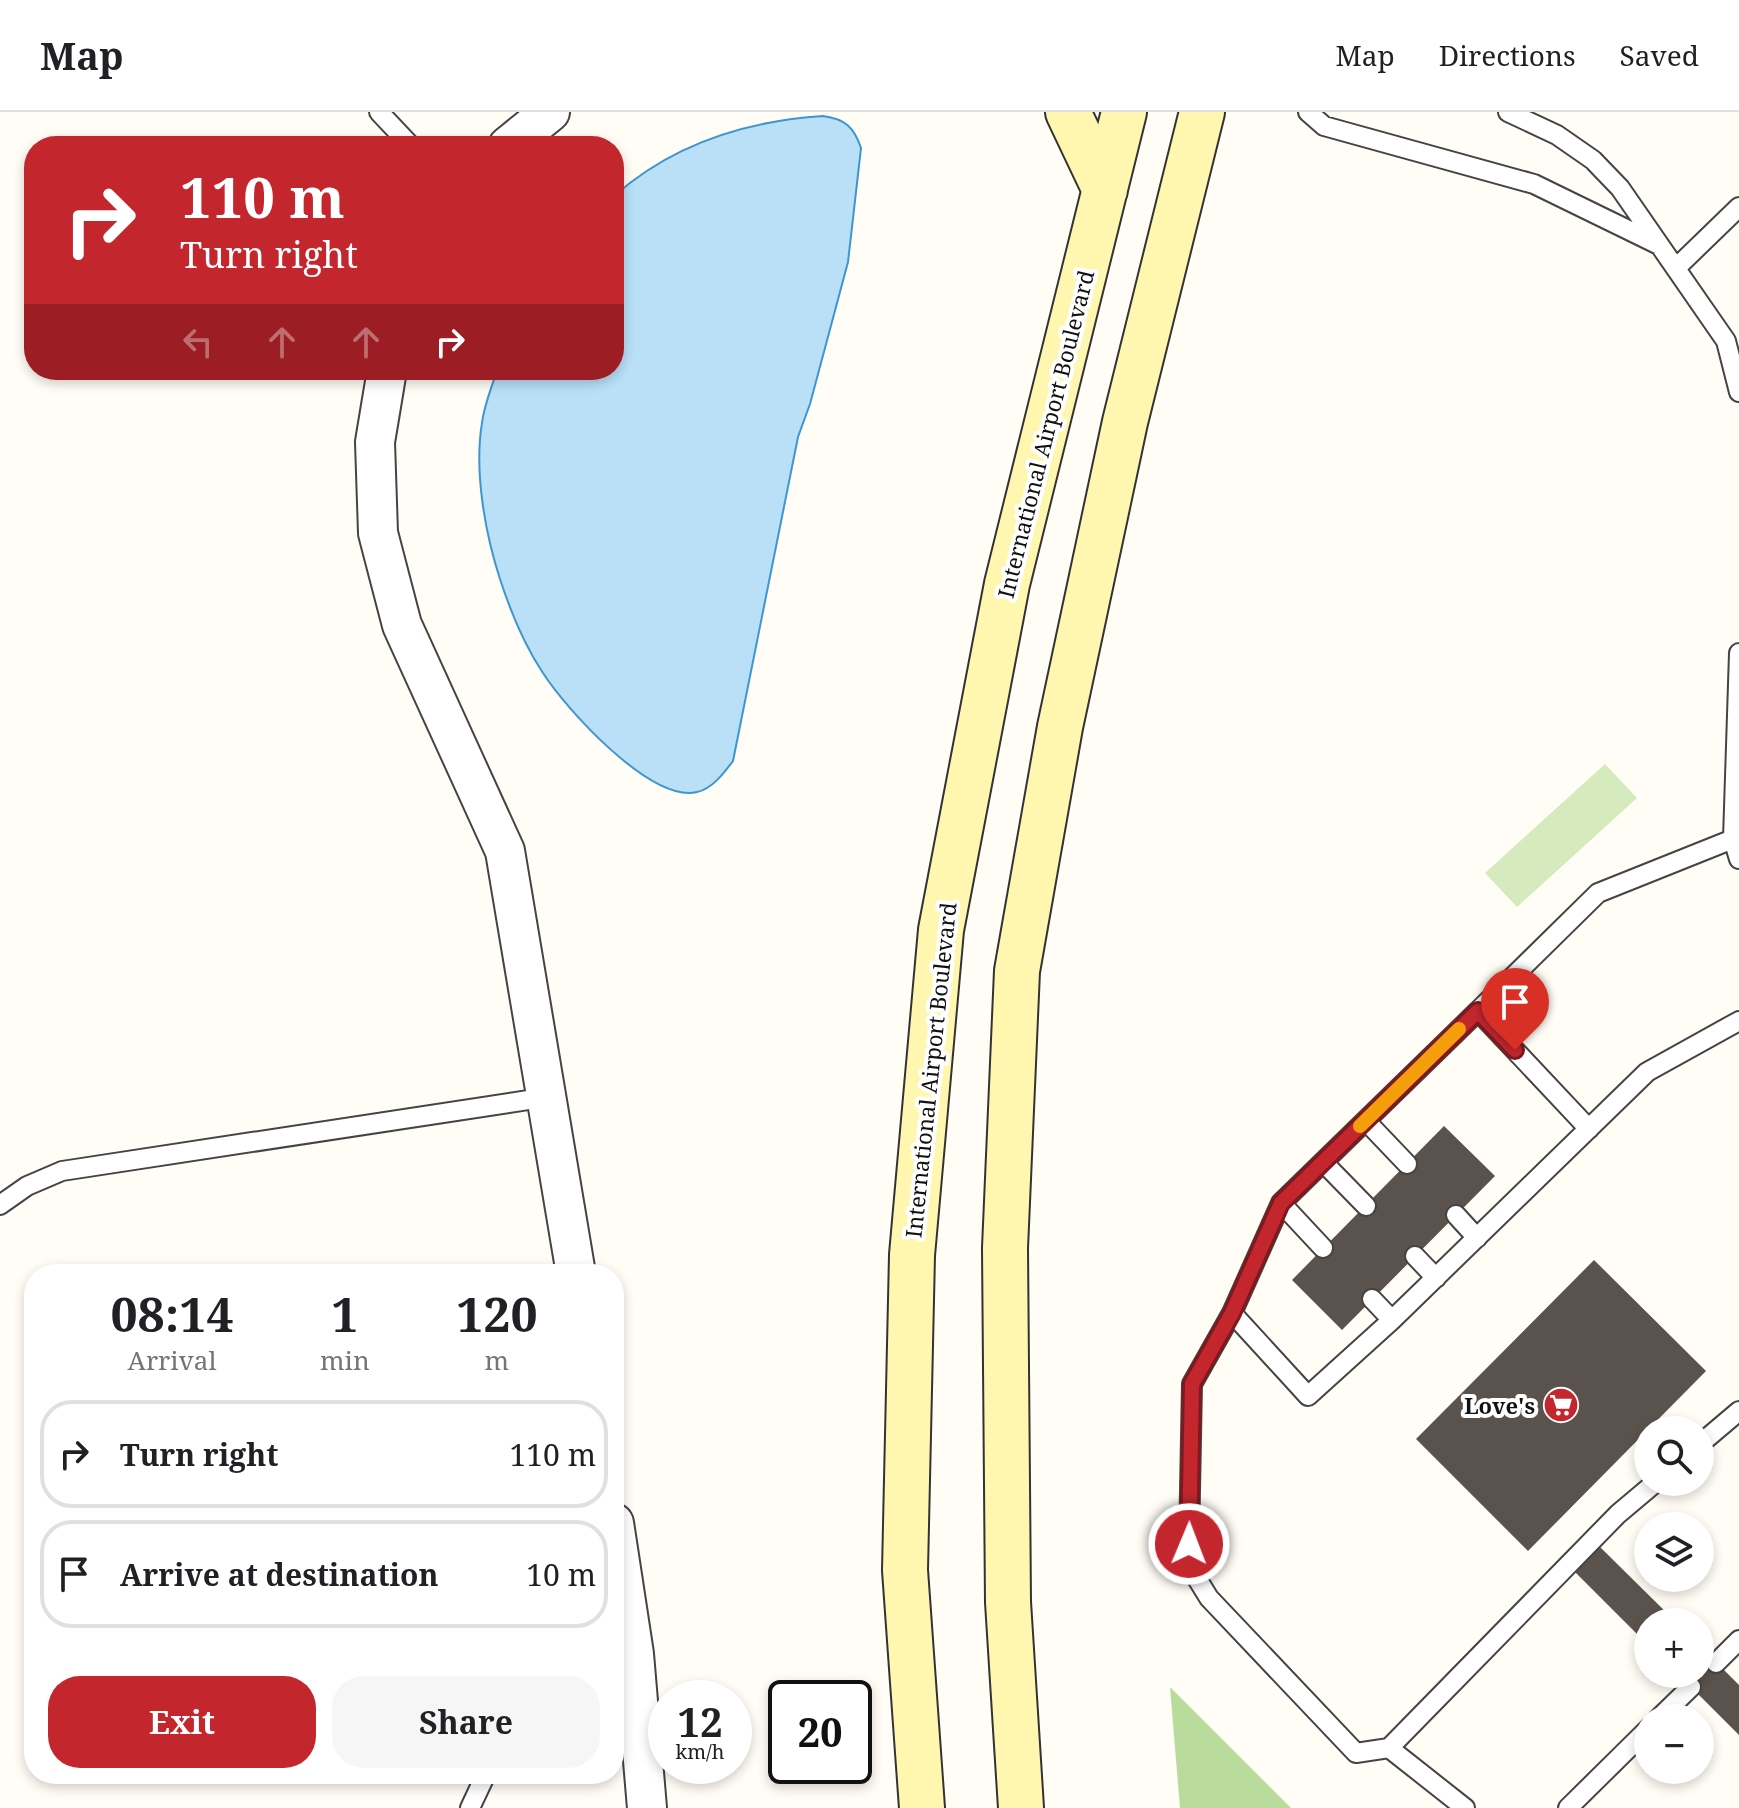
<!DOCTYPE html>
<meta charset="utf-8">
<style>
:root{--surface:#fff;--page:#f6f6f6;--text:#202124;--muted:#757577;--line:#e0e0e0;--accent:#c4262e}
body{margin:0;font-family:"Noto Serif",serif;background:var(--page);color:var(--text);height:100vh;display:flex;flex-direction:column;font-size:30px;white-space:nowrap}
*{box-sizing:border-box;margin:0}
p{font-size:26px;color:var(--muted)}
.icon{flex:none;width:44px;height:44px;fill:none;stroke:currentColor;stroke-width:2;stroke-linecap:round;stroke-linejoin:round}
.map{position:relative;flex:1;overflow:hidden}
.side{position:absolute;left:24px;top:1152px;width:600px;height:520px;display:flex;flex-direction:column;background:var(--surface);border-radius:32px;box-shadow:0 4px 12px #0003}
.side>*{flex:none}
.hud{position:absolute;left:24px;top:24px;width:600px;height:244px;border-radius:32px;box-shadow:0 4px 12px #0003;background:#c4262e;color:#fff;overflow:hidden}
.buttons{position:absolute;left:1634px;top:1304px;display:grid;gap:16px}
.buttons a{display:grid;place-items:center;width:80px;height:80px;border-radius:50%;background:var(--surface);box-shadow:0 4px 12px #0003;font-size:40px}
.speed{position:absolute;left:648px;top:1568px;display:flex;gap:16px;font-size:40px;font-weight:700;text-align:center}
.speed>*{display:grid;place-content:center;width:104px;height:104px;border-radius:50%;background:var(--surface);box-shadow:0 4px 12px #0003;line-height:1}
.speed small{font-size:20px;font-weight:400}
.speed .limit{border:4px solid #111;border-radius:12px;background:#fff;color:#111}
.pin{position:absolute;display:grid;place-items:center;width:68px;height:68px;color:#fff;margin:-82px -34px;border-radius:50% 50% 50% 0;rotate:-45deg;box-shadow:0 0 8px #0007}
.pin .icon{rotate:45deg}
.me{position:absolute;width:88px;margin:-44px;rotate:1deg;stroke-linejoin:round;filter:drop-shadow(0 0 6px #0008)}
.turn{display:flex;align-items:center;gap:28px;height:168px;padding:0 24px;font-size:36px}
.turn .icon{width:104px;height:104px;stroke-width:2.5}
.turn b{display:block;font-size:56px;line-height:68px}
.lanes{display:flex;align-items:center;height:76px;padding:0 24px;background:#0003;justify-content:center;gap:40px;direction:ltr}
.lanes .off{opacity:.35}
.eta{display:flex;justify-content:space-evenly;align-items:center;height:136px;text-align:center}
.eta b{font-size:48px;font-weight:700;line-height:56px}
.primary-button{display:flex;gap:16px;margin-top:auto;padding:16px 24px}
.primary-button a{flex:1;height:92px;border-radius:32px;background:var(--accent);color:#fff;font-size:32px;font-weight:700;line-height:92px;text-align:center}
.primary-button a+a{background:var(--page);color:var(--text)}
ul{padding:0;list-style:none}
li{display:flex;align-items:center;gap:24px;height:108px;margin:0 16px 12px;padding:0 8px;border:4px solid var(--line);border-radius:32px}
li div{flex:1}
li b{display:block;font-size:30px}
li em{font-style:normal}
header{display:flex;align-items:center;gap:48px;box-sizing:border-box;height:112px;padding:0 40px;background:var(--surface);border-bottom:2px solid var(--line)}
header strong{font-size:38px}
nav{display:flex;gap:44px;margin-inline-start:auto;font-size:28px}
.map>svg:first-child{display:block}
</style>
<header>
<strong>Map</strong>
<nav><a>Map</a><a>Directions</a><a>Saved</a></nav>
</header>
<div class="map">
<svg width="1739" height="1696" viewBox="0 0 1739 1696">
<rect width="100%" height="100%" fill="#fffdf5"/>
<path fill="#d5ebbd" d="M1605,652L1637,686L1517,795L1485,761Z"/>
<path fill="#b9dc9c" d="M1170,1575L1291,1696H1180Z"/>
<path fill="#b9e0f7" stroke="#3f96cf" stroke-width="2" d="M823,4C845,7 854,15 861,36L848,150L810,292L798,325L733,649C724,661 712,677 697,680C651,691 566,597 543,561C525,534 510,498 500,467C485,421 474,359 482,311C484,293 492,275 497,258H614V84C673,32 746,9 823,4Z"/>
<path fill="#5a524d" d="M1444,1014L1495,1064L1342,1218L1292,1168Z
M1594,1148L1706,1259L1528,1439L1416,1327Z
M1599,1434L1676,1510H1648V1533L1574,1459Z
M1700,1534L1739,1573V1623L1678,1562H1700Z"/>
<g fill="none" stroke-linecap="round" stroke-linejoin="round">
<defs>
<path id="lane" d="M379,0L411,34
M1308,0L1324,14L1534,72L1659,133
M1508,0L1557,23L1593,48L1620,76L1726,229L1739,280
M1676,156L1739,95
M1739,541L1733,727L1739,747
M1478,899L1598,781L1733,727
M1366,1009L1407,1052
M1323,1050L1366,1094
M1281,1091L1323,1136
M0,1093L27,1074L62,1059L548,985
M1456,1103L1477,1126
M1415,1144L1436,1166
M1372,1187L1392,1208
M1232,1201L1308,1284L1392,1208L1647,960L1739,909
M1700,1332L1739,1299
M1716,1551L1739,1528
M1659,1606L1691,1575
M1389,1636L1618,1402L1656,1370
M470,1696L486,1662
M1465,1696L1389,1636L1356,1641L1209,1486L1193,1460L1189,1432L1192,1272L1232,1201L1281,1091L1478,899L1589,1017
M1568,1696L1648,1617"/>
<path id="street" d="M508,34L550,0
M387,258L375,330L378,421L402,513L505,739L576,1162
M614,1411L634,1542L647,1696"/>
<path id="secondary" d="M1068,0L1105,78
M922,1696L905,1458L912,1143L941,818L1007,472L1124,0
M1021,1696L1008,1490L1005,1136L1017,859L1060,615L1125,310L1202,0"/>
</defs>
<use href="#lane" stroke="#444" stroke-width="22"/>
<use href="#street" stroke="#444" stroke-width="42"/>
<use href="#secondary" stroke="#333" stroke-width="48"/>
<use href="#lane" stroke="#fff" stroke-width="18"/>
<use href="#street" stroke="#fff" stroke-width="38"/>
<use href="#secondary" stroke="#fff6b0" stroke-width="44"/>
</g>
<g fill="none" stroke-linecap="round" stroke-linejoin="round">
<defs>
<path id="route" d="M1189,1432L1192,1272L1232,1201L1281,1091L1478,899L1515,938"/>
</defs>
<use href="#route" stroke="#7f191e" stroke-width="20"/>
<use href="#route" stroke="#c4262e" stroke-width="14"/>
<path stroke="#f59e0b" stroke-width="14" d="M1360,1014L1459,917"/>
</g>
<defs>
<symbol id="supermarket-disc" viewBox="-11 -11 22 22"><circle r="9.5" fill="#c4262e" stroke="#fff"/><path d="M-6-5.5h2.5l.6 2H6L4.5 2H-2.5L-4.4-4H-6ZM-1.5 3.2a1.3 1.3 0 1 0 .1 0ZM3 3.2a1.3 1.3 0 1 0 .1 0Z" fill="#fff"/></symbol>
</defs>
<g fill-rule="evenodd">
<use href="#supermarket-disc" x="1541" y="1273" width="40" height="40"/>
</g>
<g text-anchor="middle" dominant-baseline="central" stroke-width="8" stroke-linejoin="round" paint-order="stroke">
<g font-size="22" fill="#111" stroke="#fff">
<text transform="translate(1045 322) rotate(-76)">International Airport Boulevard</text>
<text transform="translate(930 958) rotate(-84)">International Airport Boulevard</text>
</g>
<g font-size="22" font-weight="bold" fill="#111" stroke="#fff" text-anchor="end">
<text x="1535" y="1293">Love's</text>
</g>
</g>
</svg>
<div class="buttons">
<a><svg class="icon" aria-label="search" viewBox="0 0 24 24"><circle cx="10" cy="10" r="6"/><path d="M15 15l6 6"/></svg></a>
<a><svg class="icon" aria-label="layers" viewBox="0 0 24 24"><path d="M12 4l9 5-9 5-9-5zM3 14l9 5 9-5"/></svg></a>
<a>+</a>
<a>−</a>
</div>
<div class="speed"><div>12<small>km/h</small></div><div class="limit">20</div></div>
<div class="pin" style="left:1515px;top:938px;background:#d93025"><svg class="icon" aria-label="arrive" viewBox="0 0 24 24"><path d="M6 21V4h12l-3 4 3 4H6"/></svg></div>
<svg class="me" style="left:1189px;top:1432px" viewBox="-20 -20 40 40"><circle r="17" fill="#c4262e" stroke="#fff" stroke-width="3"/><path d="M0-11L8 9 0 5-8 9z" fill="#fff"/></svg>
<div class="hud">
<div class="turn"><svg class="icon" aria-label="right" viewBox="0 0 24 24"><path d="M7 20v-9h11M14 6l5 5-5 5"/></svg><div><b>110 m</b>Turn right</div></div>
<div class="lanes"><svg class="icon off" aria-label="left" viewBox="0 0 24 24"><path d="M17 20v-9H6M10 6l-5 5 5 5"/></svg><svg class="icon off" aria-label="ahead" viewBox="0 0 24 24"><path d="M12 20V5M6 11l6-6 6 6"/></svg><svg class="icon off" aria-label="ahead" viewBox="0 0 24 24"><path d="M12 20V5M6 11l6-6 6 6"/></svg><svg class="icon" aria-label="right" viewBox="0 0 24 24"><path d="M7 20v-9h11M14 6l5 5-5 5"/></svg></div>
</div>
<section class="side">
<div class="eta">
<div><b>08:14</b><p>Arrival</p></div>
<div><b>1</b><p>min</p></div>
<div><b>120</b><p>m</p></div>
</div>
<ul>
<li><svg class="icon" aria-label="right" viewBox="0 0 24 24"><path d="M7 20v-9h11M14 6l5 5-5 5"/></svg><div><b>Turn right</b></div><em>110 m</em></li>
<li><svg class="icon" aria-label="arrive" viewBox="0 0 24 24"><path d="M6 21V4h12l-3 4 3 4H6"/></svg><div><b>Arrive at destination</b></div><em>10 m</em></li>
</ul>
<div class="primary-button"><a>Exit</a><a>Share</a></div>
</section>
</div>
